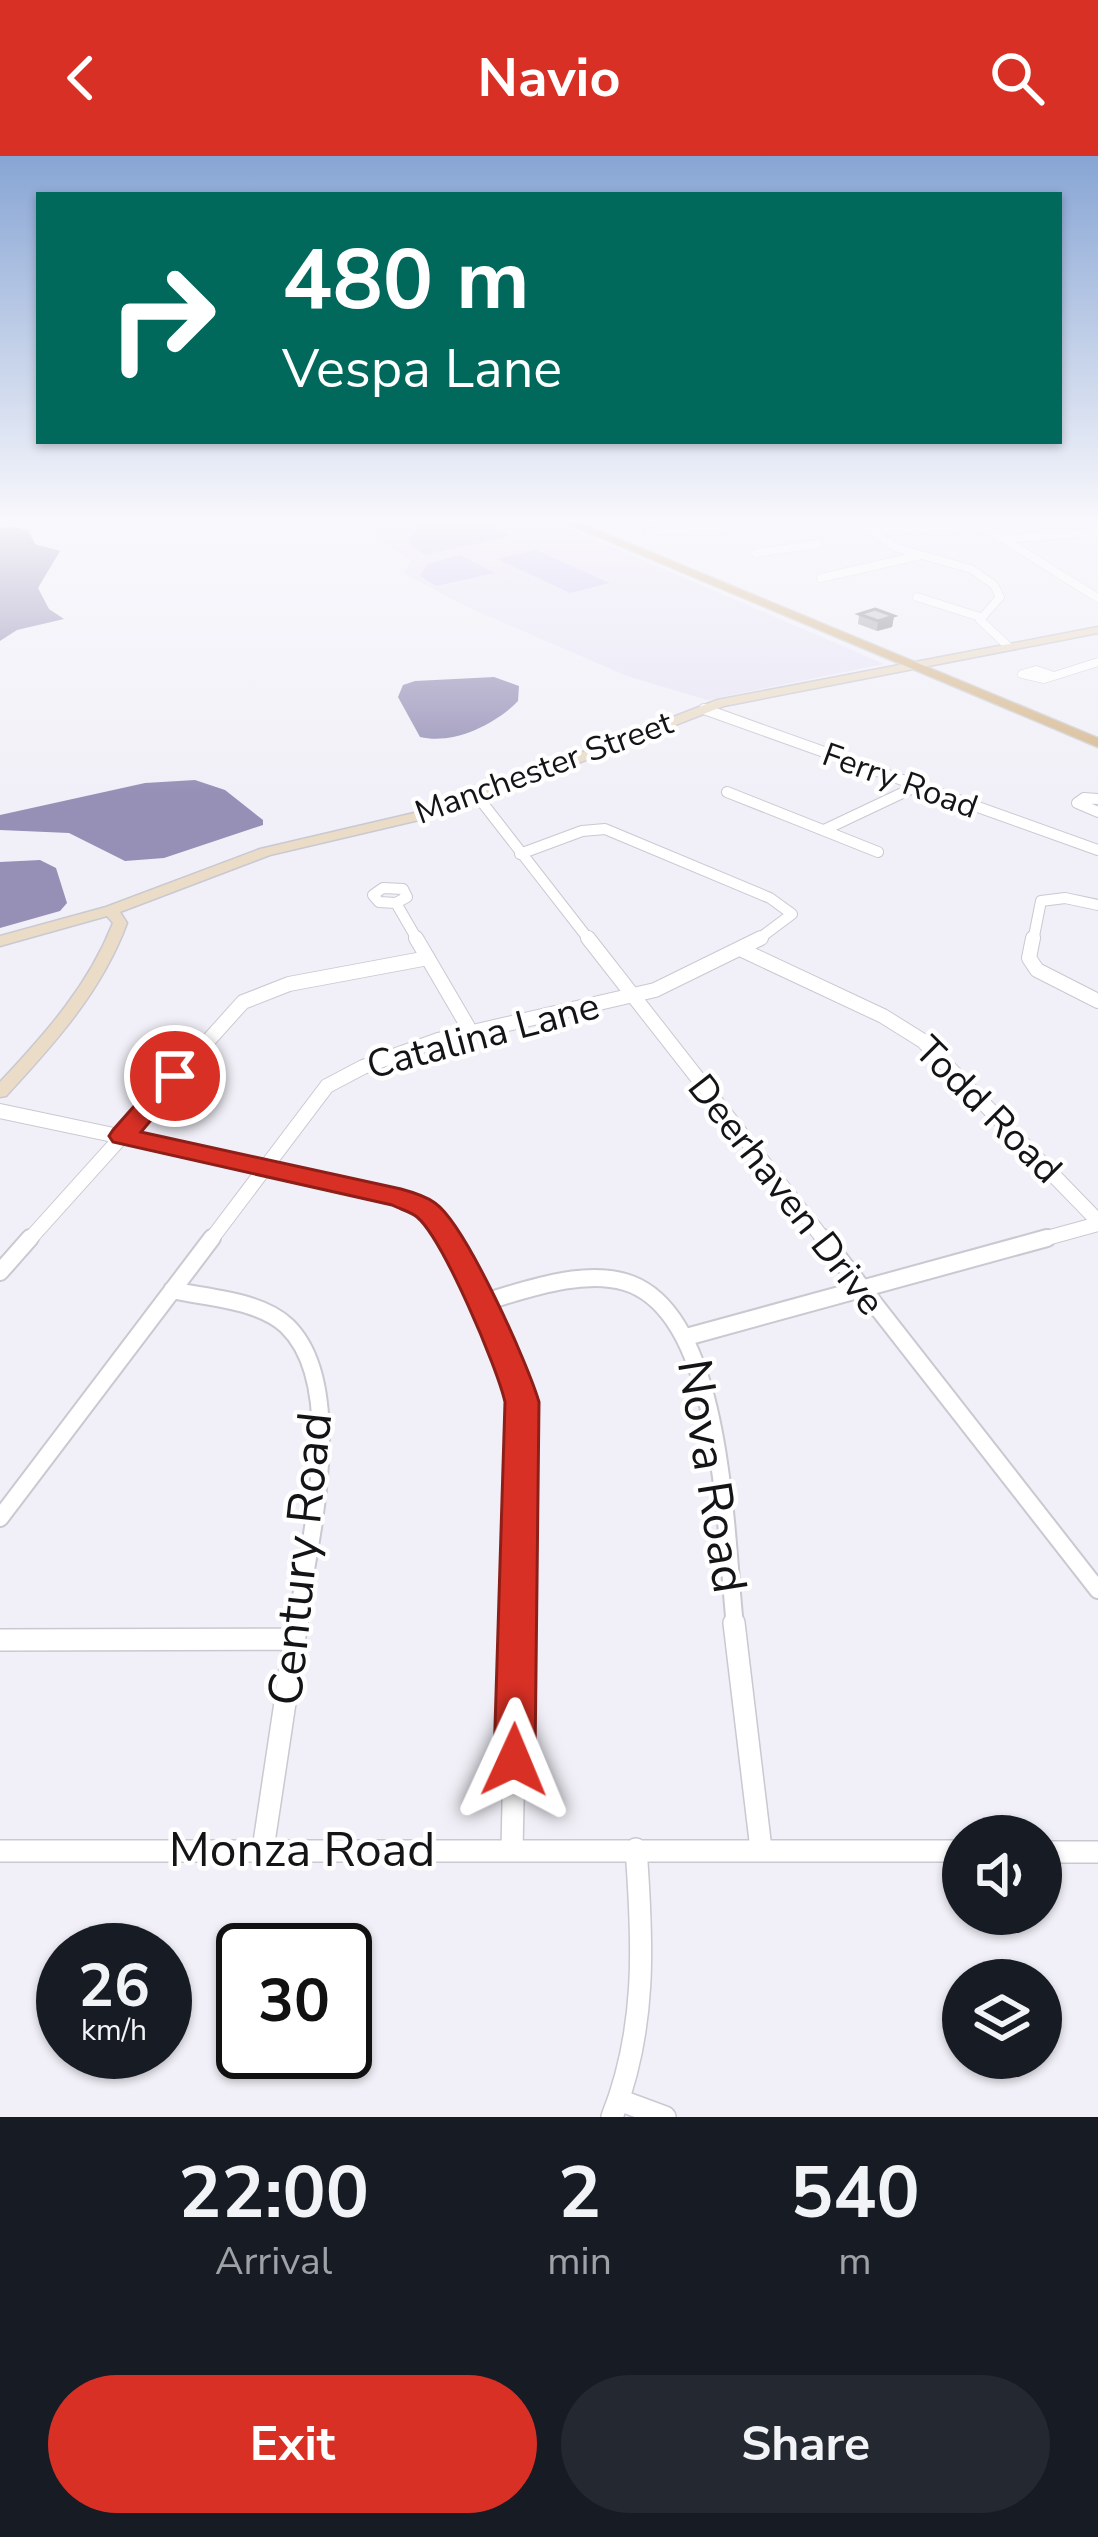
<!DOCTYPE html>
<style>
:root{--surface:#171b24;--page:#242831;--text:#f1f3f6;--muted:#9ea1a6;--accent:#d93025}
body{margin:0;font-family:"Nunito Sans",sans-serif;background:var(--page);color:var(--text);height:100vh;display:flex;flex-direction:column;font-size:45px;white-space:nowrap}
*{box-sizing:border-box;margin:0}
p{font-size:39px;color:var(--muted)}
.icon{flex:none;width:66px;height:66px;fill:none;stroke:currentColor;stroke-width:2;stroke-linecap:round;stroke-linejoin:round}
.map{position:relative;height:1961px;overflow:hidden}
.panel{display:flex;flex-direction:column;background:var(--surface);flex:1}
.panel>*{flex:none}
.hud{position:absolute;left:36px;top:36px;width:1026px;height:252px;border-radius:0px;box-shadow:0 3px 9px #0004;background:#00695c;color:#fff;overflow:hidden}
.tools{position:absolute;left:942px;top:1659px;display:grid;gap:24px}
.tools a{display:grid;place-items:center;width:120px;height:120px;border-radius:50%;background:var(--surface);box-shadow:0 3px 9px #0004;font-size:60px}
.speed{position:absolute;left:36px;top:1767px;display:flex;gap:24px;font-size:60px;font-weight:700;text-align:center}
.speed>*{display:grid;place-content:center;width:156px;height:156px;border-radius:50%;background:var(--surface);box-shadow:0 3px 9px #0004;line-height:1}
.speed small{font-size:30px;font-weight:400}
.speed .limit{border:6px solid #111;border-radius:18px;background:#fff;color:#111}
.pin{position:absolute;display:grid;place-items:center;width:102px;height:102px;color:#fff;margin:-51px;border:6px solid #fff;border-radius:50%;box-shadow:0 3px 12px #0007}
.me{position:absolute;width:132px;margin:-66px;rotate:1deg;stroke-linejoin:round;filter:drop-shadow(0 0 9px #0008)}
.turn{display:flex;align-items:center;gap:42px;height:252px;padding:0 48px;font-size:54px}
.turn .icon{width:156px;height:156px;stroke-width:2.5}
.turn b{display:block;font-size:84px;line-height:102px}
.eta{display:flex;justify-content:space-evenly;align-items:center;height:204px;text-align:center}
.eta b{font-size:72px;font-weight:700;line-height:84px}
.primary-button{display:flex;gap:24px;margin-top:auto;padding:24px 48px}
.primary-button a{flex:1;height:138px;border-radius:72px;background:var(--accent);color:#fff;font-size:48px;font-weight:700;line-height:138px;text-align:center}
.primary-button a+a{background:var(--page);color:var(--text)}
header{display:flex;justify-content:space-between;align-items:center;height:156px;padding:0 48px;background:var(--accent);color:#fff;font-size:54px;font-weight:700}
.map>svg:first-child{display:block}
</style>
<header><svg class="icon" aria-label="back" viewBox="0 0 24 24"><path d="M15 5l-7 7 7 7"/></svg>Navio<svg class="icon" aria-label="search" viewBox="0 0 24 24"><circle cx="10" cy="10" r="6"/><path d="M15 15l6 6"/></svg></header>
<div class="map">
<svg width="1098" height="1961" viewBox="0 0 1098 1961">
<rect width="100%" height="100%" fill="#f1f0f8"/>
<path fill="#e7e4f4" d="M351,365H552L884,508L707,544L627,520L465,450L403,417L411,405Z"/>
<path fill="#d0c9f0" d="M428,365H478L511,380L425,399L409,388L408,382Z
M536,394L610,427L570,437L497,403Z
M460,399L495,417L436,430L420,420L427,408Z"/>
<path fill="#968fb6" d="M14,371L28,374L35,388L60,395L38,432L49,453L64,463L17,474L0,485V372Z
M494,521L519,530L518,545C495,569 453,589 420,581L398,541L403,529L415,525Z
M195,624L225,634L263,664V669L164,702L125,705L69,677L0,674V659L145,627Z
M40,704L56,712L67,747L60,755L0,772V706Z"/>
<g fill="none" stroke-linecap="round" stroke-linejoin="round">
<defs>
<path id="street-far4" d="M856,365L897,392L971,413L994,429L1000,441L980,464L1008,490
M974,365L1098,442
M869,374L982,370
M649,376L815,365
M1004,383L1098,376
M756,397L818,388
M821,422L917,400
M917,441L980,461
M1036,514L1054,520L1044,523L1022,518Z
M1054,520L1098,506"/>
<path id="street-far3" d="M704,553L1098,694
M727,636L878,696
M478,641L590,785
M1098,643L1084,642L1077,647L1098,656
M824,674L915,631
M520,698L582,675L605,673L770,742L792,758L756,785
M383,732L403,733L407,741L396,747L379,746L373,739Z
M396,747L418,785
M1033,785L1041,745L1065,742L1098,749"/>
<path id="street-far2" d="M416,782L471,876
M588,782L825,1085
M1033,782L1029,802L1037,814L1098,845
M740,793L883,860L923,885L1098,1065
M0,955L378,1035L427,1055L448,1085
M28,1085L243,846L289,828L428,802
M210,1085L327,930L363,911L438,884L655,834L761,782
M1036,1085L1098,1068"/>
<path id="street-far1" d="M447,1082L516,1222L522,1246L517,1470
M823,1082L1098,1434
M0,1116L30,1082
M172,1134C207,1142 260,1144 287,1170C350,1231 308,1393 296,1470
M480,1147C524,1135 580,1113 625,1126C725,1155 725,1382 735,1470
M690,1180L1047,1082
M0,1362L212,1082"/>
<path id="street" d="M734,1467L761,1693
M0,1484L294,1483
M263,1693L297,1467
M512,1693L517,1467
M0,1695H963
M1041,1696H1098
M619,1944L665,1961
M612,1961C647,1873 643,1786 636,1693"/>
<path id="secondary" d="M1098,471V477L724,550L453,656L270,699L120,756L127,767C102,835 55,887 6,940L0,941V926C46,877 88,830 113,767L107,760L0,790V780L106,751L260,693L444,650L717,544Z"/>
<path id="primary" d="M561,365H575L1098,582V591Z"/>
</defs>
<use href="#street-far4" stroke="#cac8d1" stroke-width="9"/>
<use href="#street-far3" stroke="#cac8d1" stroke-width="12"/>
<use href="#street-far2" stroke="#cac8d1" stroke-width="16"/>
<use href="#street-far1" stroke="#cac8d1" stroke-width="20"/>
<use href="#street" stroke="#cac8d1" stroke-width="24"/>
<use href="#secondary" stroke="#cac8d1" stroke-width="3"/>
<use href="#primary" stroke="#d0d0d0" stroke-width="3"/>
<use href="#street-far4" stroke="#fff" stroke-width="8"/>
<use href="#street-far3" stroke="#fff" stroke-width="10"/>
<use href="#street-far2" stroke="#fff" stroke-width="14"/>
<use href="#street-far1" stroke="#fff" stroke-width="16"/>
<use href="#street" stroke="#fff" stroke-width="21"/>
<use href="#secondary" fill="#eadcc6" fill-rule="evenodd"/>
<use href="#primary" fill="#d6b88e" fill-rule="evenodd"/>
</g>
<path fill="#a9a9af" d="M859,458L894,460L892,471L877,475L858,468Z"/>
<path fill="#8a898f" d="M894,460L892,471L877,475L878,465Z"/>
<path fill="#c5c4cc" stroke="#8a898f" stroke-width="3" d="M875,453L894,460L878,465L859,458Z"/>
<linearGradient id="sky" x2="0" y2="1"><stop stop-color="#87a5d4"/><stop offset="0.57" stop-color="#f9f8fc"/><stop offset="1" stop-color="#f9f8fc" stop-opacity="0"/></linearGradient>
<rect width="1098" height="639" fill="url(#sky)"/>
<path fill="#d93025" stroke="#8d1f18" stroke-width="3" d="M175,912L188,920L141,976L401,1033C412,1036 426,1040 435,1047C466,1069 528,1208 539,1246L535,1604L529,1617L514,1622L500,1617L494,1604L505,1246C497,1211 443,1083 417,1061C411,1056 400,1053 392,1049L113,986L109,980L113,974L166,914Z"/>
<g text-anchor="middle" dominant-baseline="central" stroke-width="9" stroke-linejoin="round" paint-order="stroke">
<g font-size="33" fill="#141316" stroke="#fff">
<text transform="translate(544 612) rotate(-20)">Manchester Street</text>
<text transform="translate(900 625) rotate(20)">Ferry Road</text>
</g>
<g font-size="39" fill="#141316" stroke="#fff">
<text transform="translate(483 880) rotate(-15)">Catalina Lane</text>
<text transform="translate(988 954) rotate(45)">Todd Road</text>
<text transform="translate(786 1039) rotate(52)">Deerhaven Drive</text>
</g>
<g font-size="48" fill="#141316" stroke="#fff">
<text transform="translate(712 1320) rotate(81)">Nova Road</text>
<text transform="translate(300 1403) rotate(-84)">Century Road</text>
<text x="302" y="1694">Monza Road</text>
</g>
</g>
</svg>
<div class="tools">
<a><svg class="icon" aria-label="sound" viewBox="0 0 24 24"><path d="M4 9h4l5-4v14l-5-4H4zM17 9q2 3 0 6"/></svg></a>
<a><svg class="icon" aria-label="layers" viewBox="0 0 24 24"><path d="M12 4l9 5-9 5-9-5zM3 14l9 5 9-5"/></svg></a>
</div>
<div class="speed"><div>26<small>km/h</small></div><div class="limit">30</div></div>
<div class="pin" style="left:175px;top:920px;background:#d93025"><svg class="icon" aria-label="arrive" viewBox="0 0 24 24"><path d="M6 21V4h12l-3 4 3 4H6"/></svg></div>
<svg class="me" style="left:514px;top:1604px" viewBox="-20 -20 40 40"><path d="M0-17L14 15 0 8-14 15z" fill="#d93025" stroke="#fff" stroke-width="4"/></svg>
<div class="hud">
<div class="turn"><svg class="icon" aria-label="right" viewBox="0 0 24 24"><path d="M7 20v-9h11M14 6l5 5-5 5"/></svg><div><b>480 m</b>Vespa Lane</div></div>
</div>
</div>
<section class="panel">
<div class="eta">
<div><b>22:00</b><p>Arrival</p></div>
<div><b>2</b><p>min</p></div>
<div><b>540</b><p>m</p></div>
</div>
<div class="primary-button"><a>Exit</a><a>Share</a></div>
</section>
